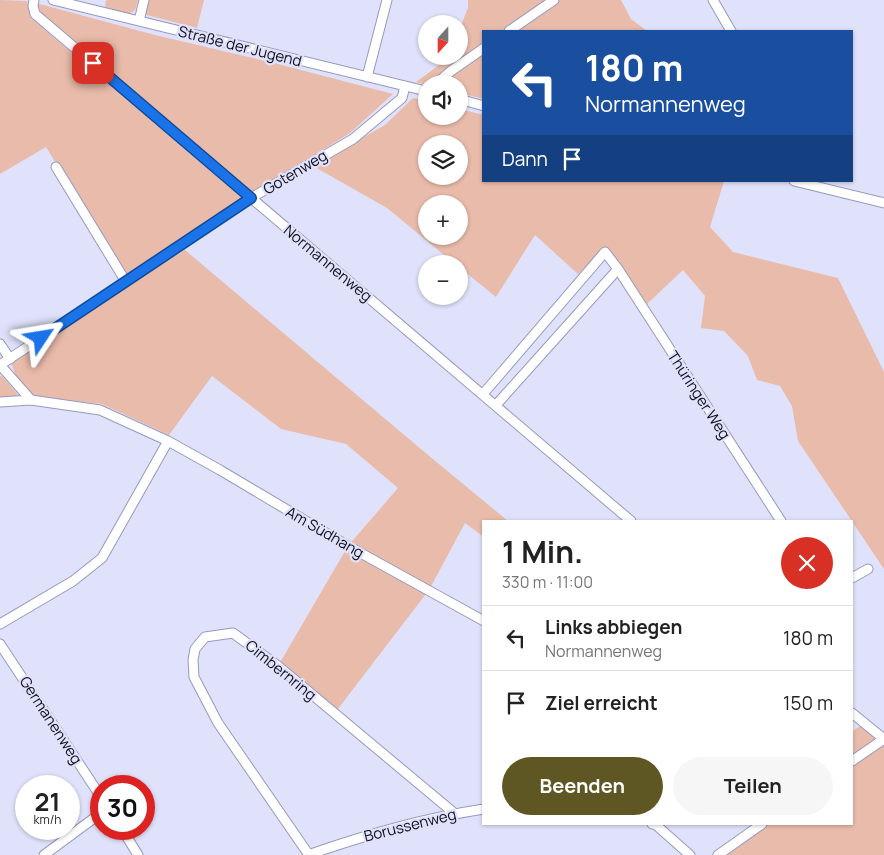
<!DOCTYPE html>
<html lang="de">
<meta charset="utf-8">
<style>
:root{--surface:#fff;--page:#f6f6f6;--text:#222;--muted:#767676;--line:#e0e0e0;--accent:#5e5723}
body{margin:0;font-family:Manrope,sans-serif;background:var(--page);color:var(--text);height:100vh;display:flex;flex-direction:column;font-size:19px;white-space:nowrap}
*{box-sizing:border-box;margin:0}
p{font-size:16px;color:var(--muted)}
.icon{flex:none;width:28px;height:28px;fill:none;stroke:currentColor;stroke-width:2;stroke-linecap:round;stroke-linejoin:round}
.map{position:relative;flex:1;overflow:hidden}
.side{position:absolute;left:482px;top:520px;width:371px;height:305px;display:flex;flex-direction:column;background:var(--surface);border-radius:0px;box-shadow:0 1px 4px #0004}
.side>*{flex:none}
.banner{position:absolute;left:482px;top:30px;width:371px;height:152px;border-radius:0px;box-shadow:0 1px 4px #0004;background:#1a4fa0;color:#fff;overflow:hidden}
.needle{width:32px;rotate:201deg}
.controls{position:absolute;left:418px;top:15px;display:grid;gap:10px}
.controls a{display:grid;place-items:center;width:50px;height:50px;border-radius:50%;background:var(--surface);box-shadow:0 1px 4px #0004;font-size:25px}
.speed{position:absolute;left:15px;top:775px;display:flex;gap:10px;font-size:25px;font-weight:700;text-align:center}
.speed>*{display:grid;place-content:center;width:65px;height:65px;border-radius:50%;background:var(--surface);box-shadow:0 1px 4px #0004;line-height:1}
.speed small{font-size:12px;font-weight:400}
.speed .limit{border:8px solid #d22;background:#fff;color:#111}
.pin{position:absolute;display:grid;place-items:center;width:42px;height:42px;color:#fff;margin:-21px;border-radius:10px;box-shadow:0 2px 8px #0006}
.me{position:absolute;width:55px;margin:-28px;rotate:57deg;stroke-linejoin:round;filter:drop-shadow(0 0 4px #0008)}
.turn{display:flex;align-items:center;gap:18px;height:105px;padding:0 20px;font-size:22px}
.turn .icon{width:65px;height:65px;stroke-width:2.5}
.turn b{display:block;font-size:35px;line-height:42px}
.then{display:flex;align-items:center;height:48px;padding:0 20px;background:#0003;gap:10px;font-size:19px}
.round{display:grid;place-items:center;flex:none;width:52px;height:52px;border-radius:26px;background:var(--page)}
.summary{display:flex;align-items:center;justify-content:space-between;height:85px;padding:0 20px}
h1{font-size:30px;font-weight:700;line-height:38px}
.action{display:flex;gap:10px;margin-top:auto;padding:10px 20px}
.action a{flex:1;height:58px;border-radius:30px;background:var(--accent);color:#fff;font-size:20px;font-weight:700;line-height:58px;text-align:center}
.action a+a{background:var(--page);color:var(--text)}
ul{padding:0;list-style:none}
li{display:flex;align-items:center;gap:15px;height:65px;padding:0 20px;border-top:1px solid var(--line)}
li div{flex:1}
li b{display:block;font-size:19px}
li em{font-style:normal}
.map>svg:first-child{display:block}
</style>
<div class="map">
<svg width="884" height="855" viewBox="0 0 884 855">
<rect width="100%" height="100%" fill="#e0e2fb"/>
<path fill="#e9bbaa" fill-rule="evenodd" d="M0,0L27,1L31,18L244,200L125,275L46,147L0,174Z
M106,0H138L135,10L129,14L105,8Z
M146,0H204L197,28L143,14Z
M468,0H621L631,19L647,31H484V99L459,93V84H426V85L416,82L446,60L448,56H459V30L468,8Z
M36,3L155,35L278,64L393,94L350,133L295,167L254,195L42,14Z
M413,98L426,101V116H459V109L484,115V181H724L710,227L733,252L838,278L884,372V569L798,441L792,406L780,386L757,380L748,356L724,331L701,328L705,296L683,270L647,304L607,248L578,274L535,235L496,297L459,267V264H455L387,208L313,166L385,125ZM426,144H459V176H426ZM426,204H459V236H426Z
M185,250L428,455L508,521H484V537L465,523L429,590L334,714L278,666L348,546L398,488L346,444L281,429L212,376L169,435L102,404L35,397L16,377L11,362L130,284Z
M0,376H2L21,398L0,399Z
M864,723L884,739V855H718L762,824H852L853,731Z"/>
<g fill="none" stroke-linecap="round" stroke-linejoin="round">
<defs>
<path id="minor" d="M34,0L33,6L35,14L631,521
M53,0L426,91
M713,0L731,31
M139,21L144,0
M509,31L554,0
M367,77L387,0
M436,84L451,71L484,48
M459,99L484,106
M56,167L126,282
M794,181L884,203
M0,344L10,359
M0,365L126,282L251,198L353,139L402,98L405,86
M0,365L31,400
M483,394L605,252L618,269L781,521
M0,402L31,400L100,410L168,441L220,470L348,546L484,621
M496,405L618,269
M852,578L868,569
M0,624L73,581L102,558L168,441
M0,644L101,797
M852,713L884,739
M852,761L884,739
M652,824L656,825L690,855
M122,829L138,855
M44,855L101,813
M308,855C365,835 424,818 484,809
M309,855L218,723L194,677L193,660L195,649L205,637L233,633L278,666L454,813
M718,855L762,824"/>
</defs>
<use href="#minor" stroke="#9699bf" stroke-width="11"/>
<use href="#minor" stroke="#fff" stroke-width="9"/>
</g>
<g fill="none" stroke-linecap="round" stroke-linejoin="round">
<defs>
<path id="route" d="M41,338L251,198L93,63"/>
</defs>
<use href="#route" stroke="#114b97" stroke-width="12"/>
<use href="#route" stroke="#1a73e8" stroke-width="9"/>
</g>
<g text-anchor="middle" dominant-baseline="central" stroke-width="4.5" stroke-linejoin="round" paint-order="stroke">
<g font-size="15" fill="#0d0d1b" stroke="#e0e2fb">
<text transform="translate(240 46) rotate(14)">Straße der Jugend</text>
<text transform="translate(295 172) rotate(-31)">Gotenweg</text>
<text transform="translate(328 263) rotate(40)">Normannenweg</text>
<text transform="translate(699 395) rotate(57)">Thüringer Weg</text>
<text transform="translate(325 532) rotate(30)">Am Südhang</text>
<text transform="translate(281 670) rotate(39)">Cimbernring</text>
<text transform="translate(51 720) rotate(57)">Germanenweg</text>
<text transform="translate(410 825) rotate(-14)">Borussenweg</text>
</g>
</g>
</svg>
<div class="controls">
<a><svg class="needle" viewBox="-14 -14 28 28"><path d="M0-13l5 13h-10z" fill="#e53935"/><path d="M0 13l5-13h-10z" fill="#767676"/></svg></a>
<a><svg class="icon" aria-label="sound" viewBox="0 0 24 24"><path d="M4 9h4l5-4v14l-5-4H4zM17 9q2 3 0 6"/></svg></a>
<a><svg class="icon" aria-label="layers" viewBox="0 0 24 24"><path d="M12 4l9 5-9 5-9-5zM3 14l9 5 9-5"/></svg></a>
<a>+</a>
<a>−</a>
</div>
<div class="speed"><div>21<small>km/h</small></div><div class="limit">30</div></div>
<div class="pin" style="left:93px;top:63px;background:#d93025"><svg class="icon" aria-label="arrive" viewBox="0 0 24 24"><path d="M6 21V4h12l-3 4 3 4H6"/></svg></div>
<svg class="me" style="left:41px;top:338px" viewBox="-20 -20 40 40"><path d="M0-17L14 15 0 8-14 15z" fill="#1a73e8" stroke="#fff" stroke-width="4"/></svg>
<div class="banner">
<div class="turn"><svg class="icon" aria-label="left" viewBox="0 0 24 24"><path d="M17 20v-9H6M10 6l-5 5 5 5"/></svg><div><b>180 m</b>Normannenweg</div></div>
<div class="then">Dann<svg class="icon" aria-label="arrive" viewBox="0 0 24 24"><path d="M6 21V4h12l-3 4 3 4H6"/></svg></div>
</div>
<section class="side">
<div class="summary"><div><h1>1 Min.</h1><p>330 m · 11:00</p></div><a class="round" style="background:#d93025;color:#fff"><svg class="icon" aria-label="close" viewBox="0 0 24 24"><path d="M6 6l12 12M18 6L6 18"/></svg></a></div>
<ul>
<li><svg class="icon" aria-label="left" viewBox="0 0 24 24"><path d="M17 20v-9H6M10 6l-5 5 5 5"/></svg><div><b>Links abbiegen</b><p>Normannenweg</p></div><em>180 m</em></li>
<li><svg class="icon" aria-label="arrive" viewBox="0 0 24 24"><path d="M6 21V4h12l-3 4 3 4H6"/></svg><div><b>Ziel erreicht</b></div><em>150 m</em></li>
</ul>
<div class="action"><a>Beenden</a><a>Teilen</a></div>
</section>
</div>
